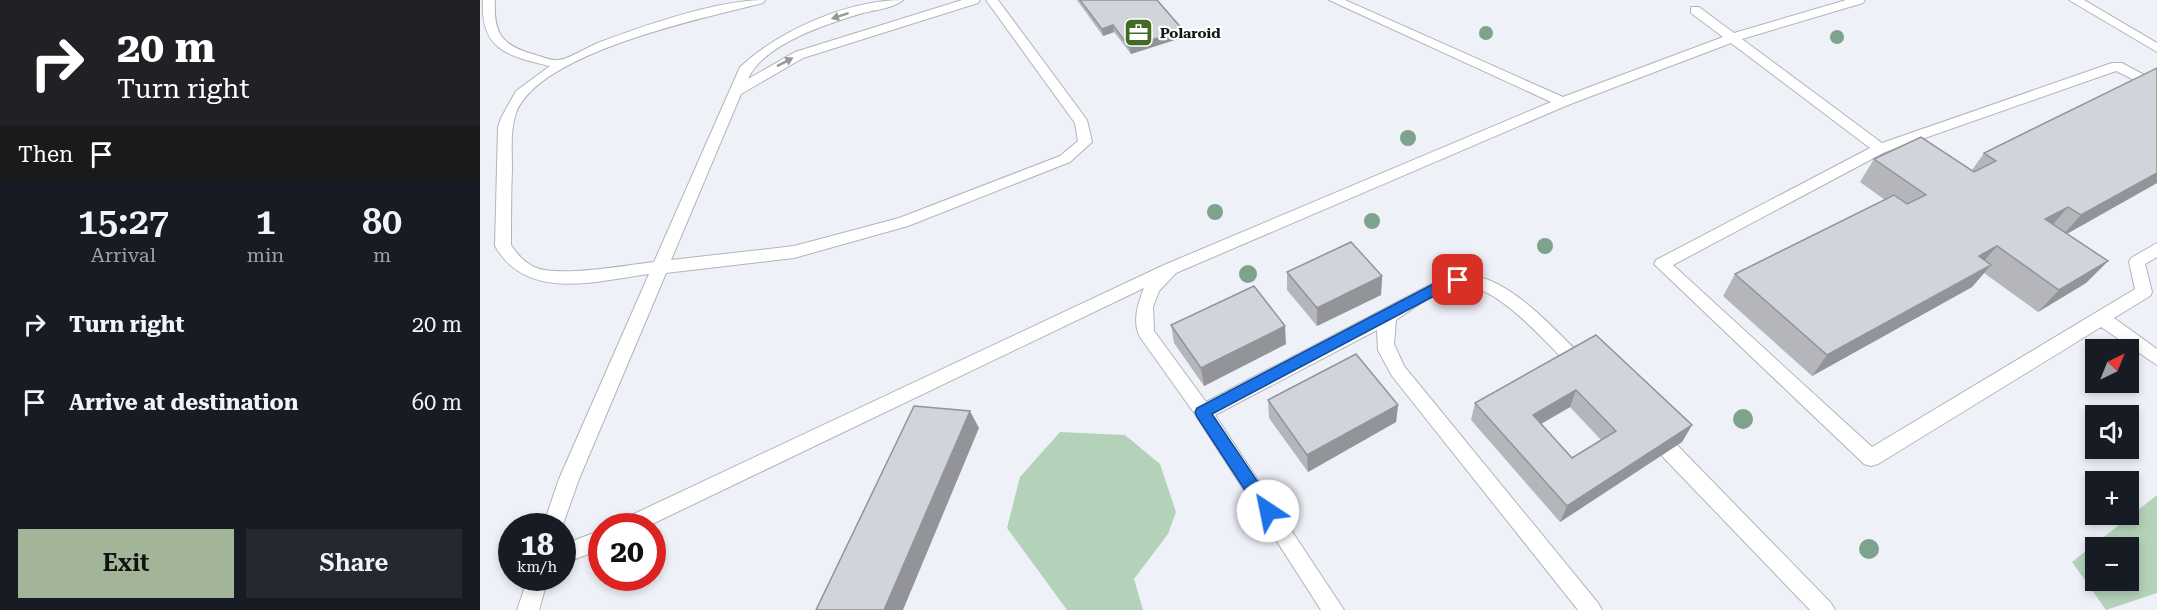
<!DOCTYPE html>
<meta charset="utf-8">
<style>
:root{--surface:#171b24;--page:#242831;--text:#f1f3f6;--muted:#9ea1a6;--accent:#a2b598}
body{margin:0;font-family:"Roboto Serif",serif;background:var(--page);color:var(--text);height:100vh;display:flex;flex-direction:column;font-size:22px;white-space:nowrap}
*{box-sizing:border-box;margin:0}
p{font-size:20px;color:var(--muted)}
.icon{flex:none;width:33px;height:33px;fill:none;stroke:currentColor;stroke-width:2;stroke-linecap:round;stroke-linejoin:round}
.map{position:relative;flex:1;overflow:hidden}
.details{display:flex;flex-direction:column;background:var(--surface);width:480px}
.details>*{flex:none}
.banner{background:#202124;color:#fff;overflow:hidden}
.needle{width:39px;rotate:43deg}
.tools{position:absolute;left:1605px;top:339px;display:grid;gap:12px}
.tools a{display:grid;place-items:center;width:54px;height:54px;border-radius:0px;background:var(--surface);box-shadow:0 3px 9px #0003;font-size:30px}
.speed{position:absolute;left:18px;top:513px;display:flex;gap:12px;font-size:30px;font-weight:700;text-align:center}
.speed>*{display:grid;place-content:center;width:78px;height:78px;border-radius:50%;background:var(--surface);box-shadow:0 3px 9px #0003;line-height:1}
.speed small{font-size:15px;font-weight:400}
.speed .limit{border:9px solid #d22;background:#fff;color:#111}
.pin{position:absolute;display:grid;place-items:center;width:51px;height:51px;color:#fff;margin:-26px;border-radius:12px;box-shadow:0 3px 9px #0006}
.me{position:absolute;width:66px;margin:-33px;rotate:326deg;stroke-linejoin:round;filter:drop-shadow(0 0 4px #0008)}
.turn{display:flex;align-items:center;gap:21px;height:126px;padding:0 18px;font-size:27px}
.turn .icon{width:78px;height:78px;stroke-width:2.5}
.turn b{display:block;font-size:42px;line-height:51px}
.then{display:flex;align-items:center;height:57px;padding:0 18px;background:#0003;gap:12px;font-size:22px}
.eta{display:flex;justify-content:space-evenly;align-items:center;height:102px;text-align:center}
.eta b{font-size:36px;font-weight:600;line-height:42px}
.cta{display:flex;gap:12px;margin-top:auto;padding:12px 18px}
.cta a{flex:1;height:69px;border-radius:0px;background:var(--accent);color:#111;font-size:24px;font-weight:600;line-height:69px;text-align:center}
.cta a+a{background:var(--page);color:var(--text)}
ul{padding:0;list-style:none}
li{display:flex;align-items:center;gap:18px;height:78px;padding:0 18px}
li div{flex:1}
li b{display:block;font-size:22px}
li em{font-style:normal}
main{display:flex;flex:1;min-height:0}
.map>svg:first-child{display:block}
</style>
<main>
<section class="details">
<div class="banner">
<div class="turn"><svg class="icon" aria-label="right" viewBox="0 0 24 24"><path d="M7 20v-9h11M14 6l5 5-5 5"/></svg><div><b>20 m</b>Turn right</div></div>
<div class="then">Then<svg class="icon" aria-label="arrive" viewBox="0 0 24 24"><path d="M6 21V4h12l-3 4 3 4H6"/></svg></div>
</div>
<div class="eta">
<div><b>15:27</b><p>Arrival</p></div>
<div><b>1</b><p>min</p></div>
<div><b>80</b><p>m</p></div>
</div>
<ul>
<li><svg class="icon" aria-label="right" viewBox="0 0 24 24"><path d="M7 20v-9h11M14 6l5 5-5 5"/></svg><div><b>Turn right</b></div><em>20 m</em></li>
<li><svg class="icon" aria-label="arrive" viewBox="0 0 24 24"><path d="M6 21V4h12l-3 4 3 4H6"/></svg><div><b>Arrive at destination</b></div><em>60 m</em></li>
</ul>
<div class="cta"><a>Exit</a><a>Share</a></div>
</section>
<div class="map">
<svg width="1677" height="610" viewBox="0 0 1677 610">
<rect width="100%" height="100%" fill="#eff1f8"/>
<path fill="#b4d2ba" fill-rule="evenodd" d="M580,432L645,435L680,464L696,512L688,534L654,579L663,610H587L527,528L540,477Z
M1677,495V593L1626,610L1592,562ZM1616,548H1648V580H1616Z"/>
<g fill="none" stroke-linecap="round" stroke-linejoin="round">
<defs>
<path id="service" d="M3,0H15C13,34 22,46 56,55C62,57 72,61 78,60C88,60 109,46 120,42C166,25 237,0 285,0L283,3C224,18 59,52 36,113C30,131 32,150 32,168C31,193 31,219 31,245C37,254 44,262 54,267C77,278 148,265 174,262L260,67C300,30 368,0 423,0C414,8 395,10 383,13C349,23 283,44 268,79L315,52L482,0H500L498,3L323,58L261,94L191,260L314,246L419,218L580,156L598,141L595,123L506,0H518L607,120L612,142L590,162L428,226L314,258L186,273L99,479L82,527L63,526L79,479L169,274C116,281 47,302 15,246L18,127L21,118L36,91L70,66C28,56 0,50 3,0Z
M849,0H865L1083,97L1243,37L1211,13V7H1219L1254,33L1366,0H1385L1383,3L1262,39L1402,143L1632,63H1642L1677,82V91L1636,71L1405,152L1193,265L1392,447L1655,289L1649,262L1651,258L1677,243V257L1665,264L1672,292L1670,296L1634,318L1677,349V365L1621,327L1398,464L1391,466L1384,464L1174,264L1176,260L1390,148L1251,43L1088,105L696,273L679,291L673,307L674,331L726,402L965,277C1017,261 1068,324 1102,356L1105,361L1102,366L1096,368L1090,366C1065,342 1014,280 976,286C955,290 934,309 916,320L914,344L924,366L1118,603L1122,610H1098L912,376L898,350L897,330L735,415L864,610H841L717,417L660,337C652,322 658,303 664,288L168,526H138L141,520L684,265L1071,102Z
M1589,0H1604L1677,43V52Z
M1190,443L1197,445L1351,603L1355,610H1330L1183,457L1181,451L1183,445Z
M122,530V549L82,564V545Z
M48,578H68L59,610H37Z"/>
</defs>
<use href="#service" stroke="#b2b4bb" stroke-width="2"/>
<use href="#service" fill="#fff" fill-rule="evenodd"/>
</g>
<g fill="#7da38d">
<circle cx="1006" cy="33" r="7"/>
<circle cx="1357" cy="37" r="7"/>
<circle cx="928" cy="138" r="8"/>
<circle cx="735" cy="212" r="8"/>
<circle cx="892" cy="221" r="8"/>
<circle cx="1065" cy="246" r="8"/>
<circle cx="768" cy="274" r="9"/>
<circle cx="1263" cy="419" r="10"/>
<circle cx="1389" cy="549" r="10"/>
</g>
<path fill="#b5b6bc" fill-rule="evenodd" d="M597,0H677L704,37L651,54L634,32L623,36Z
M1677,68V183L1587,234L1628,261L1606,283L1558,312L1504,273L1492,287L1332,376L1243,296L1255,274L1405,200L1380,182L1394,159L1492,170L1504,153Z
M807,272L902,276L901,295L837,326L807,290Z
M691,325L806,344L724,386L694,343Z
M1116,335L1212,425L1202,442L1080,522L991,420L995,403ZM1090,407L1121,440L1092,458L1061,424Z
M788,400L918,405L916,422L828,472L789,418Z"/>
<path fill="#939499" d="M633,25L634,32L623,36L622,29Z
M703,30L704,37L651,54L649,47Z
M1677,173V183L1581,237L1601,215Z
M1588,207L1569,229L1565,219Z
M1517,246L1498,268L1499,256Z
M1628,261L1606,283L1558,312L1579,290Z
M1511,265L1492,287L1332,376L1347,355Z
M902,276L901,295L837,326V308Z
M805,326L806,344L724,386L721,368Z
M1096,390L1090,407L1047,432L1053,415Z
M918,405L916,422L828,472L827,455Z
M490,411L499,428L423,610H404Z
M1212,425L1202,442L1080,522L1087,506Z"/>
<path fill="#d2d4db" stroke="#939499" stroke-width="1.5" fill-rule="evenodd" d="M600,0H677L703,30L649,47L633,25L622,29Z
M1677,68V173L1601,215L1588,207L1565,219L1628,261L1579,290L1517,246L1499,256L1511,265L1347,355L1255,274L1414,195L1427,204L1446,195L1394,159L1441,137L1494,172L1516,161L1504,153Z
M871,242L902,276L837,308L807,272Z
M774,286L805,326L721,368L691,325Z
M1116,335L1212,425L1087,506L995,403ZM1096,390L1136,431L1092,458L1053,415Z
M876,354L918,405L827,455L788,400Z
M434,406L490,411L404,610H336Z"/>
<defs><path id="oneway-solid" d="M-6-.8H1V-3.2L6.5 0L1 3.2V.8H-6Z" transform="scale(1.5)"/></defs>
<g fill="#969798">
<use href="#oneway-solid" transform="translate(360 16) rotate(162)"/>
<use href="#oneway-solid" transform="translate(305 62) rotate(-27)"/>
</g>
<path fill="#1a73e8" stroke="#114b97" stroke-width="1.5" d="M978,275L983,277L985,280L983,284L971,287L732,414L794,506L796,511L794,516L788,519L782,516L717,417L715,412L717,408L961,280Z"/>
<defs>
<symbol id="office-square" viewBox="-11 -11 22 22"><rect x="-9" y="-9" width="18" height="18" rx="4" fill="#426a26" stroke="#fff"/><path d="M-6-3h4V-5.5h4V-3h4V5H-6ZM-1-4.5V-3h2v-1.5ZM-6 0V1H6V0Z" fill="#fff"/></symbol>
</defs>
<g fill-rule="evenodd">
<use href="#office-square" x="642" y="16" width="33" height="33"/>
</g>
<g text-anchor="middle" dominant-baseline="central" stroke-width="4.5" stroke-linejoin="round" paint-order="stroke">
<g font-size="14" font-weight="bold" fill="#161719" stroke="#fff" text-anchor="start">
<text x="680" y="33">Polaroid</text>
</g>
</g>
</svg>
<div class="tools">
<a><svg class="needle" viewBox="-14 -14 28 28"><path d="M0-13l5 13h-10z" fill="#e53935"/><path d="M0 13l5-13h-10z" fill="#9ea1a6"/></svg></a>
<a><svg class="icon" aria-label="sound" viewBox="0 0 24 24"><path d="M4 9h4l5-4v14l-5-4H4zM17 9q2 3 0 6"/></svg></a>
<a>+</a>
<a>−</a>
</div>
<div class="speed"><div>18<small>km/h</small></div><div class="limit">20</div></div>
<div class="pin" style="left:978px;top:280px;background:#d93025"><svg class="icon" aria-label="arrive" viewBox="0 0 24 24"><path d="M6 21V4h12l-3 4 3 4H6"/></svg></div>
<svg class="me" style="left:788px;top:511px" viewBox="-20 -20 40 40"><circle r="19" fill="#fff"/><path d="M0-13L10 11 0 6-10 11z" fill="#1a73e8"/></svg>
</div>
</main>
